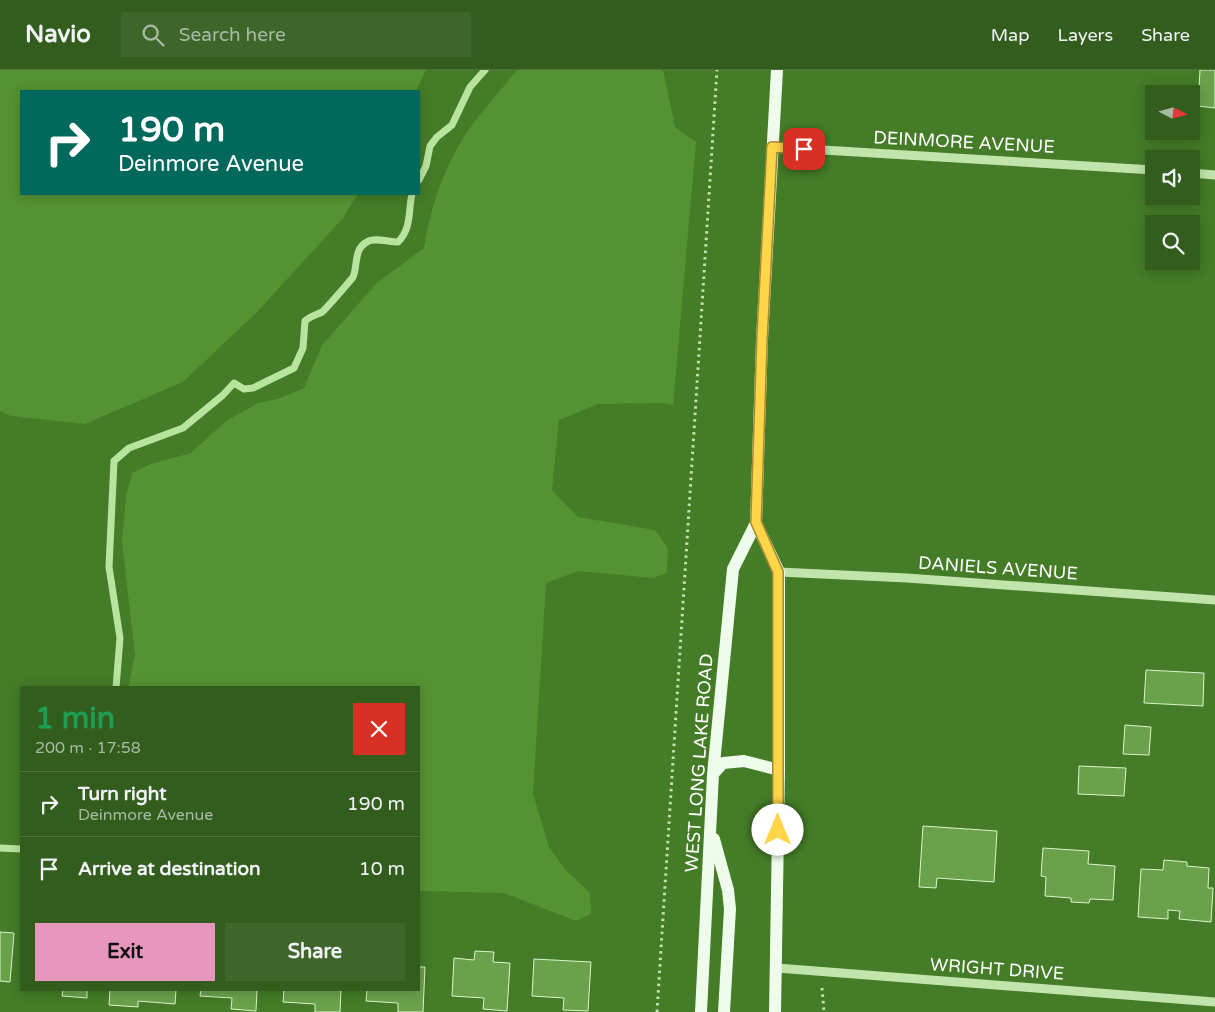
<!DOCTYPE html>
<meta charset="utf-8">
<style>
:root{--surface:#335d1d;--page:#3e662a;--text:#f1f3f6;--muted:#a9baa4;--line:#4e723b;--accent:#e797bd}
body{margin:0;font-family:"Varela Round",sans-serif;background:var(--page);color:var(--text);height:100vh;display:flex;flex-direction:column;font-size:19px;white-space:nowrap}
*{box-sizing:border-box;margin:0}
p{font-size:16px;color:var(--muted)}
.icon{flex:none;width:28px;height:28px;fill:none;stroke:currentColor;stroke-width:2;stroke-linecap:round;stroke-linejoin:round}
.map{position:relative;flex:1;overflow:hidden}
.sheet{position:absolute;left:20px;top:616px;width:400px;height:305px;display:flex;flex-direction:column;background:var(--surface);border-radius:0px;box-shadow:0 2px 12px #0003}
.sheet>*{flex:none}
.top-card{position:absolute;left:20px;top:20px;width:400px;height:105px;border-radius:0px;box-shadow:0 2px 12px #0003;background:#00695c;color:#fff;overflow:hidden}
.needle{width:32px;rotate:96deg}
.controls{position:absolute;left:1145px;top:15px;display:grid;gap:10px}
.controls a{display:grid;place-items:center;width:55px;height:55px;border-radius:0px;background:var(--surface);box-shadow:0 2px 12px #0003;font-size:25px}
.pin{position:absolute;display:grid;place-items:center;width:42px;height:42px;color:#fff;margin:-21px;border-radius:10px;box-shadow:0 2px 8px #0006}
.me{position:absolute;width:55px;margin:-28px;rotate:0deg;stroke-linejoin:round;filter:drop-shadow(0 0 4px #0008)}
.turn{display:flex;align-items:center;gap:18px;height:105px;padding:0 15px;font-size:22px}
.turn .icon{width:65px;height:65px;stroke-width:2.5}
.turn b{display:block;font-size:35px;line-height:42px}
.round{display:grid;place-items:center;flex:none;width:52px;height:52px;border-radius:0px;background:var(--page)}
.head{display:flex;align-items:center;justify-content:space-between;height:85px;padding:0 15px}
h1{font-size:30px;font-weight:700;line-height:38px;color:#1e9e55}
.button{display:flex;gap:10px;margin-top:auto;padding:10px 15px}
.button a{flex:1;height:58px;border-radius:0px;background:var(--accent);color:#111;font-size:20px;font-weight:700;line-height:58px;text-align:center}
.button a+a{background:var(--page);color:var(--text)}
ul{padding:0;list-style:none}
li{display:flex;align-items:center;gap:15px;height:65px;padding:0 15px;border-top:1px solid var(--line)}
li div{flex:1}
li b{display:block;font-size:19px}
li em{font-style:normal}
header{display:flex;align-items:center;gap:30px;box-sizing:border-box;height:70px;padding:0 25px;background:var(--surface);border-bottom:1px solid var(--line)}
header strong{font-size:24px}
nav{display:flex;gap:28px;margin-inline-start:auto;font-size:18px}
.search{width:350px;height:45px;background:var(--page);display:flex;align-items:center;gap:12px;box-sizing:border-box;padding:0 18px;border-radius:0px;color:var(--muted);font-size:19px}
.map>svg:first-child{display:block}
</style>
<header>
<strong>Navio</strong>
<div class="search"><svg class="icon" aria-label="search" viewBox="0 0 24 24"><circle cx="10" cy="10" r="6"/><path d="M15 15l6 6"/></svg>Search here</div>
<nav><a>Map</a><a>Layers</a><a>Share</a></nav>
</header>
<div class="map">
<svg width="1215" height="942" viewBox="0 0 1215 942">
<rect width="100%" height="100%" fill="#447c27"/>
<path fill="#549332" d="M0,0H426L416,21H21V124H358L343,148L258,241L183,312L85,354L11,346L0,341Z
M517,0H663L675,57L696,72L673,335L663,333L598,334L559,350L552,420L578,447L655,460L668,479L667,503L653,508L578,501L546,513L533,724L549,777L565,799L590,823L591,844L576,851L504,823L419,821V618L128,617L135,585L122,472L126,427L132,403L151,394L191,383L226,351L258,333L278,329L304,318L322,275L377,213L424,178C430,140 442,103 462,70C477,45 499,23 517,0Z"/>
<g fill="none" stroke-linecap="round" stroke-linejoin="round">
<path stroke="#b9e4a0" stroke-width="7" d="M419,110L426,96L430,76L437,67L452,55L470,17L485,0
M116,618L120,568L109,497L114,391L129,378L183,358L223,325L234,313L244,319L253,318L294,298L303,278L305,251C310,246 316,245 322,242C325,240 351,210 353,207C358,197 353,179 367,172C374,167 389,172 398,172C412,158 408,141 412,124
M0,778L21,779"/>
</g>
<path fill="#6aa24b" stroke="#dbf4ce" d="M1200,0H1215V38L1198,36Z
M1146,600L1204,603L1203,636L1144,633Z
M1125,655L1151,657L1149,685L1123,684Z
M1079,696L1126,698L1124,726L1078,724Z
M923,756L997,761L994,812L937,808L936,818L919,817Z
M1043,778L1089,781L1088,794L1115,796L1113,830L1090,829L1089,833L1071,832V828L1045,826L1046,807L1041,806Z
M1164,790L1187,792V796L1209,798L1208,818H1213L1211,852L1179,849L1180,841L1168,840V849L1138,847L1141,799L1163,800Z
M0,862L14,863L10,912L0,911Z
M475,881L494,882L493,892L510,893L507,941L483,939L484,928L452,926L454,888L474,890Z
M534,889L591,892L588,941L563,940L564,928L532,926Z
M419,897H425L423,942H398V933L366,931L367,920H419Z
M63,920H87V928L62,926Z
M110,920H176L175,934L138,931V937L109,935Z
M201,920H257L256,941L231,939L232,928L200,926Z
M284,920H341L340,942H315V934L283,932Z"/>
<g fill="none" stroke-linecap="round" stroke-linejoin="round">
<path stroke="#c0e4ab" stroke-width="3" stroke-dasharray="2.5 4" stroke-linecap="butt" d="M822,918L824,942
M657,942L717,0"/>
<path stroke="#c0e4ab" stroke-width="9" d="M773,77L1154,100
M1191,103L1215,105
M779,502L907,508L1215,530
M777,898L1215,932"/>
<path stroke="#f0fceb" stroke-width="12" d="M756,453L779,502V700L775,942
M713,704L723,693L744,691L779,700
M714,769L728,820L730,839L724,942
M701,942L713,704L733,499L756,453L762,269L777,0"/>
</g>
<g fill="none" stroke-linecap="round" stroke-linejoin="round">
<defs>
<path id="route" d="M778,760V502L756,452L762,269L772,77L804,79"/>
</defs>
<use href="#route" stroke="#a68a30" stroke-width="12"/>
<use href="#route" stroke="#ffd54a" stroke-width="9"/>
</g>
<g text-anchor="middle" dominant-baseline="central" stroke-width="5" stroke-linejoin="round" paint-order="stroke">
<g font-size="18" fill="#fff" stroke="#447c27">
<text transform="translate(964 72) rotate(3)">DEINMORE AVENUE</text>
<text transform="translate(998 498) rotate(4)">DANIELS AVENUE</text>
<text transform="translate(699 693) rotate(-86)">WEST LONG LAKE ROAD</text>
<text transform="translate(997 899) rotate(4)">WRIGHT DRIVE</text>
</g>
</g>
</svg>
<div class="controls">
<a><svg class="needle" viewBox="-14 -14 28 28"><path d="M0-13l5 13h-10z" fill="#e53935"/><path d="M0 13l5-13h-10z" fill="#a9baa4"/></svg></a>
<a><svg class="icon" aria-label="sound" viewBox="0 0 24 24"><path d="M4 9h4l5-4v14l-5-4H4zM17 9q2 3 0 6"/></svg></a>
<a><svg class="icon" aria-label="search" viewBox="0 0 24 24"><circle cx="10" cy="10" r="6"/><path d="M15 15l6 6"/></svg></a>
</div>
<div class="pin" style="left:804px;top:79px;background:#d93025"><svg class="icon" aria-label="arrive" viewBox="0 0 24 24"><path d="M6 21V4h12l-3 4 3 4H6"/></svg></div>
<svg class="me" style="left:778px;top:760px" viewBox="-20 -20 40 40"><circle r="19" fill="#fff"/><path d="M0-13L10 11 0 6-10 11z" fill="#ffd54a"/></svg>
<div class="top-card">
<div class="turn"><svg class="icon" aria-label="right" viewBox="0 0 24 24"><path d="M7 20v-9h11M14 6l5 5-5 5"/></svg><div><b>190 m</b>Deinmore Avenue</div></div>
</div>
<section class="sheet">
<div class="head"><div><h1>1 min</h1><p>200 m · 17:58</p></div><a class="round" style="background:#d93025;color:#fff"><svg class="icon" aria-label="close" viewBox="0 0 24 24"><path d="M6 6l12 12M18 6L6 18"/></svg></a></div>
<ul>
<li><svg class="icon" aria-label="right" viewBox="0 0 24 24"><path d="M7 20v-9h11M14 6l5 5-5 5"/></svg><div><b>Turn right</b><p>Deinmore Avenue</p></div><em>190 m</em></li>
<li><svg class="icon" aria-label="arrive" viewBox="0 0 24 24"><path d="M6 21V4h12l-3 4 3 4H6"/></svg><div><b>Arrive at destination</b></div><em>10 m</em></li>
</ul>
<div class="button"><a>Exit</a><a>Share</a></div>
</section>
</div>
